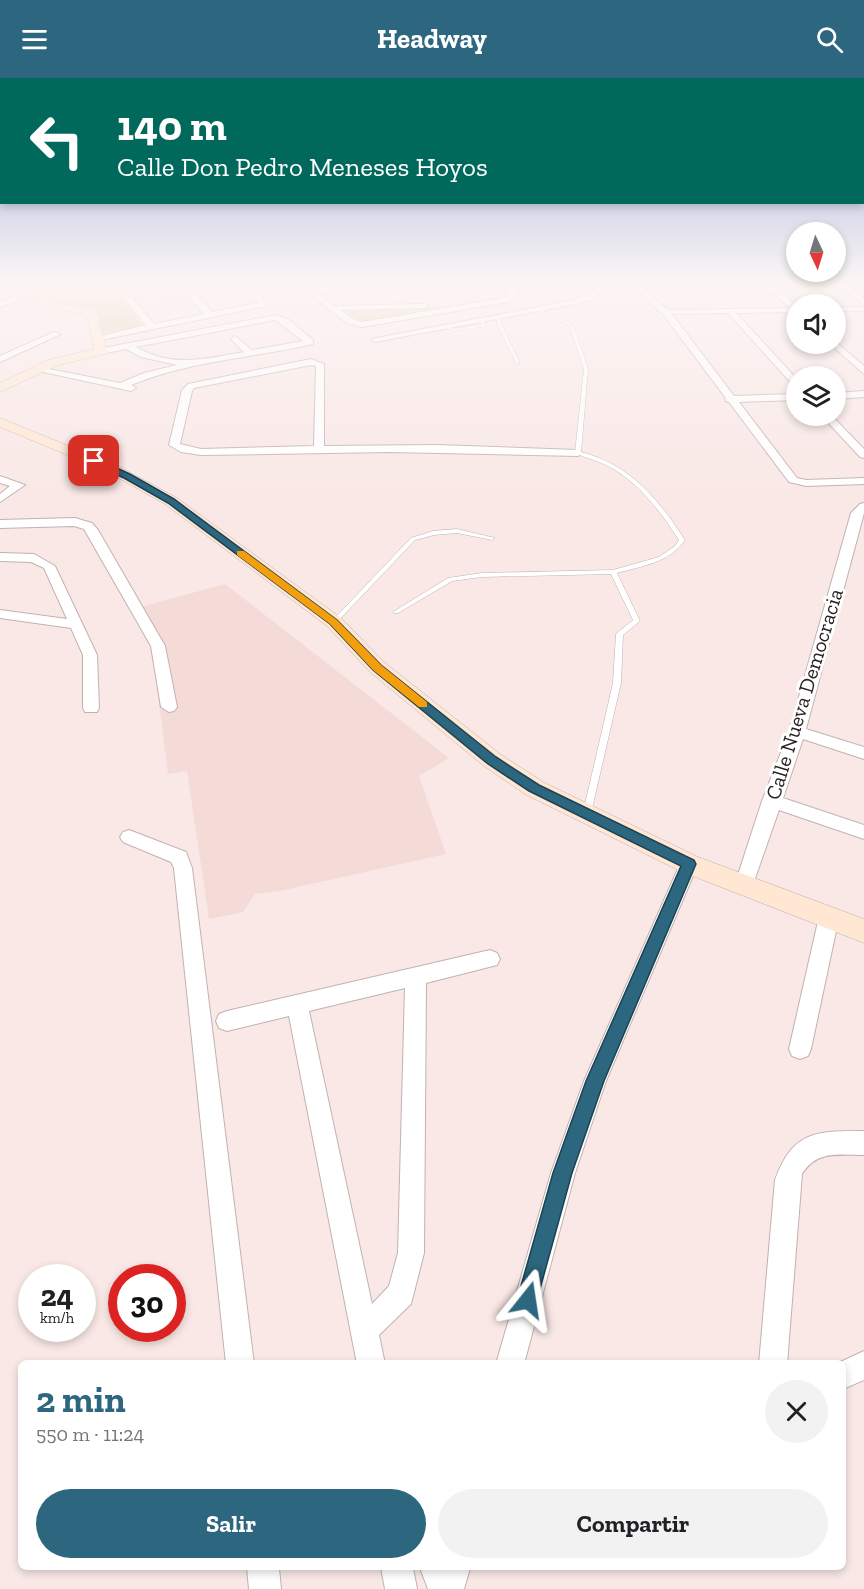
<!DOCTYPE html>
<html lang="es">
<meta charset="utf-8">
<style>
:root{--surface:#fff;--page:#f2f2f2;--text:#202124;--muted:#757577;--accent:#2d667f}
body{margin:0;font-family:"Zilla Slab",serif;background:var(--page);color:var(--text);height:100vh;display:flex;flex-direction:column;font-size:22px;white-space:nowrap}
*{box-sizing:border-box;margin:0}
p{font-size:20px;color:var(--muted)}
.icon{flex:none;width:33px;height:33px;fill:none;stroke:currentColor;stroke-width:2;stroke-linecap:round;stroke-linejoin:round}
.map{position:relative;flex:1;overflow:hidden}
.drawer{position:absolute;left:18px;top:1282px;width:828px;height:210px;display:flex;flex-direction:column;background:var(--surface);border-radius:9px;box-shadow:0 3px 9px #0003}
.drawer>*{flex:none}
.hud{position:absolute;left:0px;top:0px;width:864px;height:126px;box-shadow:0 3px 9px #0003;background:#00695c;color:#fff;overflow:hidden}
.needle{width:39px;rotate:176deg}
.controls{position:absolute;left:786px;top:144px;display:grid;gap:12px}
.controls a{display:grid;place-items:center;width:60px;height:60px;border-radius:50%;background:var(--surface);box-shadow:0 3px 9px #0003;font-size:30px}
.speed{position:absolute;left:18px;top:1186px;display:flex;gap:12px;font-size:30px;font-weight:700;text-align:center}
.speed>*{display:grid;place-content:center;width:78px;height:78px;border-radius:50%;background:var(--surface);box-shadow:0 3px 9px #0003;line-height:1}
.speed small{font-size:15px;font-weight:400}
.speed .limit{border:9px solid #d22;background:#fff;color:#111}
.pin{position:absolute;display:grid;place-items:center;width:51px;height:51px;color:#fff;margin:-26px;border-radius:12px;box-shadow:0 3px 9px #0006}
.me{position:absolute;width:66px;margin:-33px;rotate:15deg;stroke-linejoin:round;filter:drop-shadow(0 0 4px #0008)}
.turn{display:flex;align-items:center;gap:21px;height:126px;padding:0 18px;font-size:27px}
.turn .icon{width:78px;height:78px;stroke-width:2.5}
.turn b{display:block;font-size:42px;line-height:51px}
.round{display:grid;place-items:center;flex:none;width:63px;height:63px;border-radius:32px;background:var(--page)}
.headline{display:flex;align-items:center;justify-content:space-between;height:102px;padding:0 18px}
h1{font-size:36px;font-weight:800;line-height:45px;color:var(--accent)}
.primary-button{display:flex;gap:12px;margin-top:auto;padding:12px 18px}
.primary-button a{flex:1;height:69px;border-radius:36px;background:var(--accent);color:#fff;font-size:24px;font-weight:800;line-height:69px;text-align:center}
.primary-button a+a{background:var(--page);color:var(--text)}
header{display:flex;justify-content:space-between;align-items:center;height:78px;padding:0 18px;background:var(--accent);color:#fff;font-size:27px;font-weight:800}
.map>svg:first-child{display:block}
</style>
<header><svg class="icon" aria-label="menu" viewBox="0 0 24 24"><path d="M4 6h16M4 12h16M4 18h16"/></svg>Headway<svg class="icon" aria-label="search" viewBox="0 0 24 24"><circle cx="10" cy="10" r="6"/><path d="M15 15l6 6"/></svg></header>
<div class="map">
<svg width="864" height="1511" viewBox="0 0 864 1511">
<rect width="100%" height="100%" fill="#f9e8e6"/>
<path fill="#f4dbd7" d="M225,506L449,680L419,698L446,776L280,813L255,816L243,834L209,841L187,693L168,696L152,568L130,532Z"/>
<path fill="#e0d1ab" d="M119,218L143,248L102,255L96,232L44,220Z
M462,228L361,245L344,231Z"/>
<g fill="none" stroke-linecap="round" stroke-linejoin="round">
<defs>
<path id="lane" d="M537,230L569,244L575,252L588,291L581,374C631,387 658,421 685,462C669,485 642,488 617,495L640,543L623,557L621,605L591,735L587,738L583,735L613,605L616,556L633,542L611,496L482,499L452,503L398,535H394L393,534L448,500L482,495L613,492L659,479L675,468L679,462C660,433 638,403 606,387C596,382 585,380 575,375L584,291L571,252L567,246L537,232Z
M497,237L500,238L501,245L520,286L516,285L497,245Z
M481,240L486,246L482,249L454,253L442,248L444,247L454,251L481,247L482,246L479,241Z
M457,451L495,460L492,462L457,455L434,457L415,462L336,545H332V543L411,460L433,453Z"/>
<path id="street" d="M601,205H743L641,209L668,232L790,230L762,205H770L796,227V234L736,235L796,300V308L793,307L728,235L672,236L734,318L796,316V322L739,324L797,400L806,402L864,400V406L806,408L789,404L729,324L726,323L725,319L663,236L633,209H606L590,222L571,227L375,264L371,261L570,223L584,218Z
M835,205H843L864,221V227Z
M510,206L514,208L517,219L509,224L362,249L347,245L305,212L312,210L335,228L424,226L428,228L424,230L341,232L353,241L362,244L504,220L509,218L506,208Z
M252,211L266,224V228L96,263L92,260L146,247L122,218V214H128L154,246L204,236L186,216V212H192L212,234L258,225L248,213Z
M19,217L23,219L22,221L0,229V224Z
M836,229H864V233H836Z
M276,237L288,241L313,262V266C252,280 189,283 131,307L136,310L131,313L34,292L39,289L120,305L144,295L177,287L141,279L126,271L101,276L98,275V271ZM275,242L303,263L252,272L235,258L231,261L244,274C204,281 173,290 136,269Z
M54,254L61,256L0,284V278Z
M836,264L864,288V296L830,266Z
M311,281L324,286V368L437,367L578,372L583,375L578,378L390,374L201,377L181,374L169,367L182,312L188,306ZM311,287L316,288L314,368L201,371L180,366L192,313L194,310Z
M864,313V319L836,321V315Z
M822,338H832L864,371V380L860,379Z
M0,398L25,407L0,424V416L10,408L0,405Z
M864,425V435L806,651L864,669V681L803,661L783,720L864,747V761L779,732L753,806L751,811L744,814L737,811L735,806L762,723L789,654L851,435L860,426Z
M75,440L92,445L98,452L165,568L177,629L174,633L169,634L161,629L151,568L84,451L74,448L0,450V442Z
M0,475L34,476L55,488L97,577L99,630L97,634H85L83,630V577L71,550L0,540V532L67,541L44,490L31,484L0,483Z
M129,752L186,774L192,790L254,1286H226L174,790L171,784L123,764L120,759L123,754Z
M689,779L696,781L698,786L606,1003L575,1095L524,1286H496L551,1095L584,1003L680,786L682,781Z
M829,831L836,833L839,839L811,971L808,978L800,981L792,978L789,971L819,839L822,833Z
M490,872L497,875L500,881L497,887L426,905L424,1175L411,1226L379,1257L385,1286H357L289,938L227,953L219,950L216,943L219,936L227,933ZM405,910L398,1175L389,1208L372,1226L309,933Z
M864,1053V1077C839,1077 817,1072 802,1096L787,1286H759L775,1102C793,1053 815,1053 864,1053Z
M864,1273V1302L843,1311V1286H836Z
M247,1490H279L281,1511H249Z
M381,1490H413L417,1511H385Z
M420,1490H470L464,1511H428Z"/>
<path id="secondary" d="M523,205L609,207L604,210L46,222L92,232L96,235L107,273L105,276L56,288L0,314V305L48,282L94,271L87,238L84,237L15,221L0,214V207L21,216Z
M0,340L118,388L177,420L341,540L384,584L500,676L543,704L698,779L864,841V865L680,793L525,716L484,688L370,594L327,548L165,426L108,394L0,349Z"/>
</defs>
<use href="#lane" stroke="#c1b2b0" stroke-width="1"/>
<use href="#street" stroke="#c1b2b0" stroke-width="2"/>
<use href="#secondary" stroke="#c1b2b0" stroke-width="1"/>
<use href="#lane" fill="#fff" fill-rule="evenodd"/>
<use href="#street" fill="#fff" fill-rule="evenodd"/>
<use href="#secondary" fill="#ffe7d4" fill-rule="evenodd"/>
</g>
<linearGradient id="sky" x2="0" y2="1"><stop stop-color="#97acd8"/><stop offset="0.49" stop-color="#fcf5f4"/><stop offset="1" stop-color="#fcf5f4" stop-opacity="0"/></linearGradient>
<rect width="864" height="417" fill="url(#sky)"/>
<path fill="#2d667f" stroke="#1d4253" stroke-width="1.5" d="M91,381H97L130,396L174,421L337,542L381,587L496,679L539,707L694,782L696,786L604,1003L572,1095L535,1229L528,1232L520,1229L517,1222L553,1095L586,1003L681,788L529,713L488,686L373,592L330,546L168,425L124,400L91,385Z"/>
<path fill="#f59e0b" d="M237,473H244L337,542L381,587L427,624V629H419L373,592L330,546L237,477Z"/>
<g text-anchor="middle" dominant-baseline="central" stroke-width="6" stroke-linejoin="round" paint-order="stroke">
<g font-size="21" fill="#272120" stroke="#fff">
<text transform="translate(804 616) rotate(-73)">Calle Nueva Democracia</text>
</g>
</g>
</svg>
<div class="controls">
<a><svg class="needle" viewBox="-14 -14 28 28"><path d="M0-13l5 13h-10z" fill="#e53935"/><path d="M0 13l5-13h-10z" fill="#757577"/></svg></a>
<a><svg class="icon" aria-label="sound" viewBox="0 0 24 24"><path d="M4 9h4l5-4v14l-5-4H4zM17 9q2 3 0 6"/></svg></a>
<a><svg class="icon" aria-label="layers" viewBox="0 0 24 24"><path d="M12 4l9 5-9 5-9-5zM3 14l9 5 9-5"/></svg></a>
</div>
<div class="speed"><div>24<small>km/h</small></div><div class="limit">30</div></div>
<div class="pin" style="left:94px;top:383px;background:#d93025"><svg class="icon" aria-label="arrive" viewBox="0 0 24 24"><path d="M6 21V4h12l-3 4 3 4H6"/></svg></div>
<svg class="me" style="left:528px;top:1222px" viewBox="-20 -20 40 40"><path d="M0-17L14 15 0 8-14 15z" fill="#2d667f" stroke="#fff" stroke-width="4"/></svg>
<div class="hud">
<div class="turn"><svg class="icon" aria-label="left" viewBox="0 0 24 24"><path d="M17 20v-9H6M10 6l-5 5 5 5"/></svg><div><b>140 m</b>Calle Don Pedro Meneses Hoyos</div></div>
</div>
<section class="drawer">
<div class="headline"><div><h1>2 min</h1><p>550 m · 11:24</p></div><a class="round"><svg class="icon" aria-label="close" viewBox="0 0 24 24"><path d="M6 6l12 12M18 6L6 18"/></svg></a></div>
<div class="primary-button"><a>Salir</a><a>Compartir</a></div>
</section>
</div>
